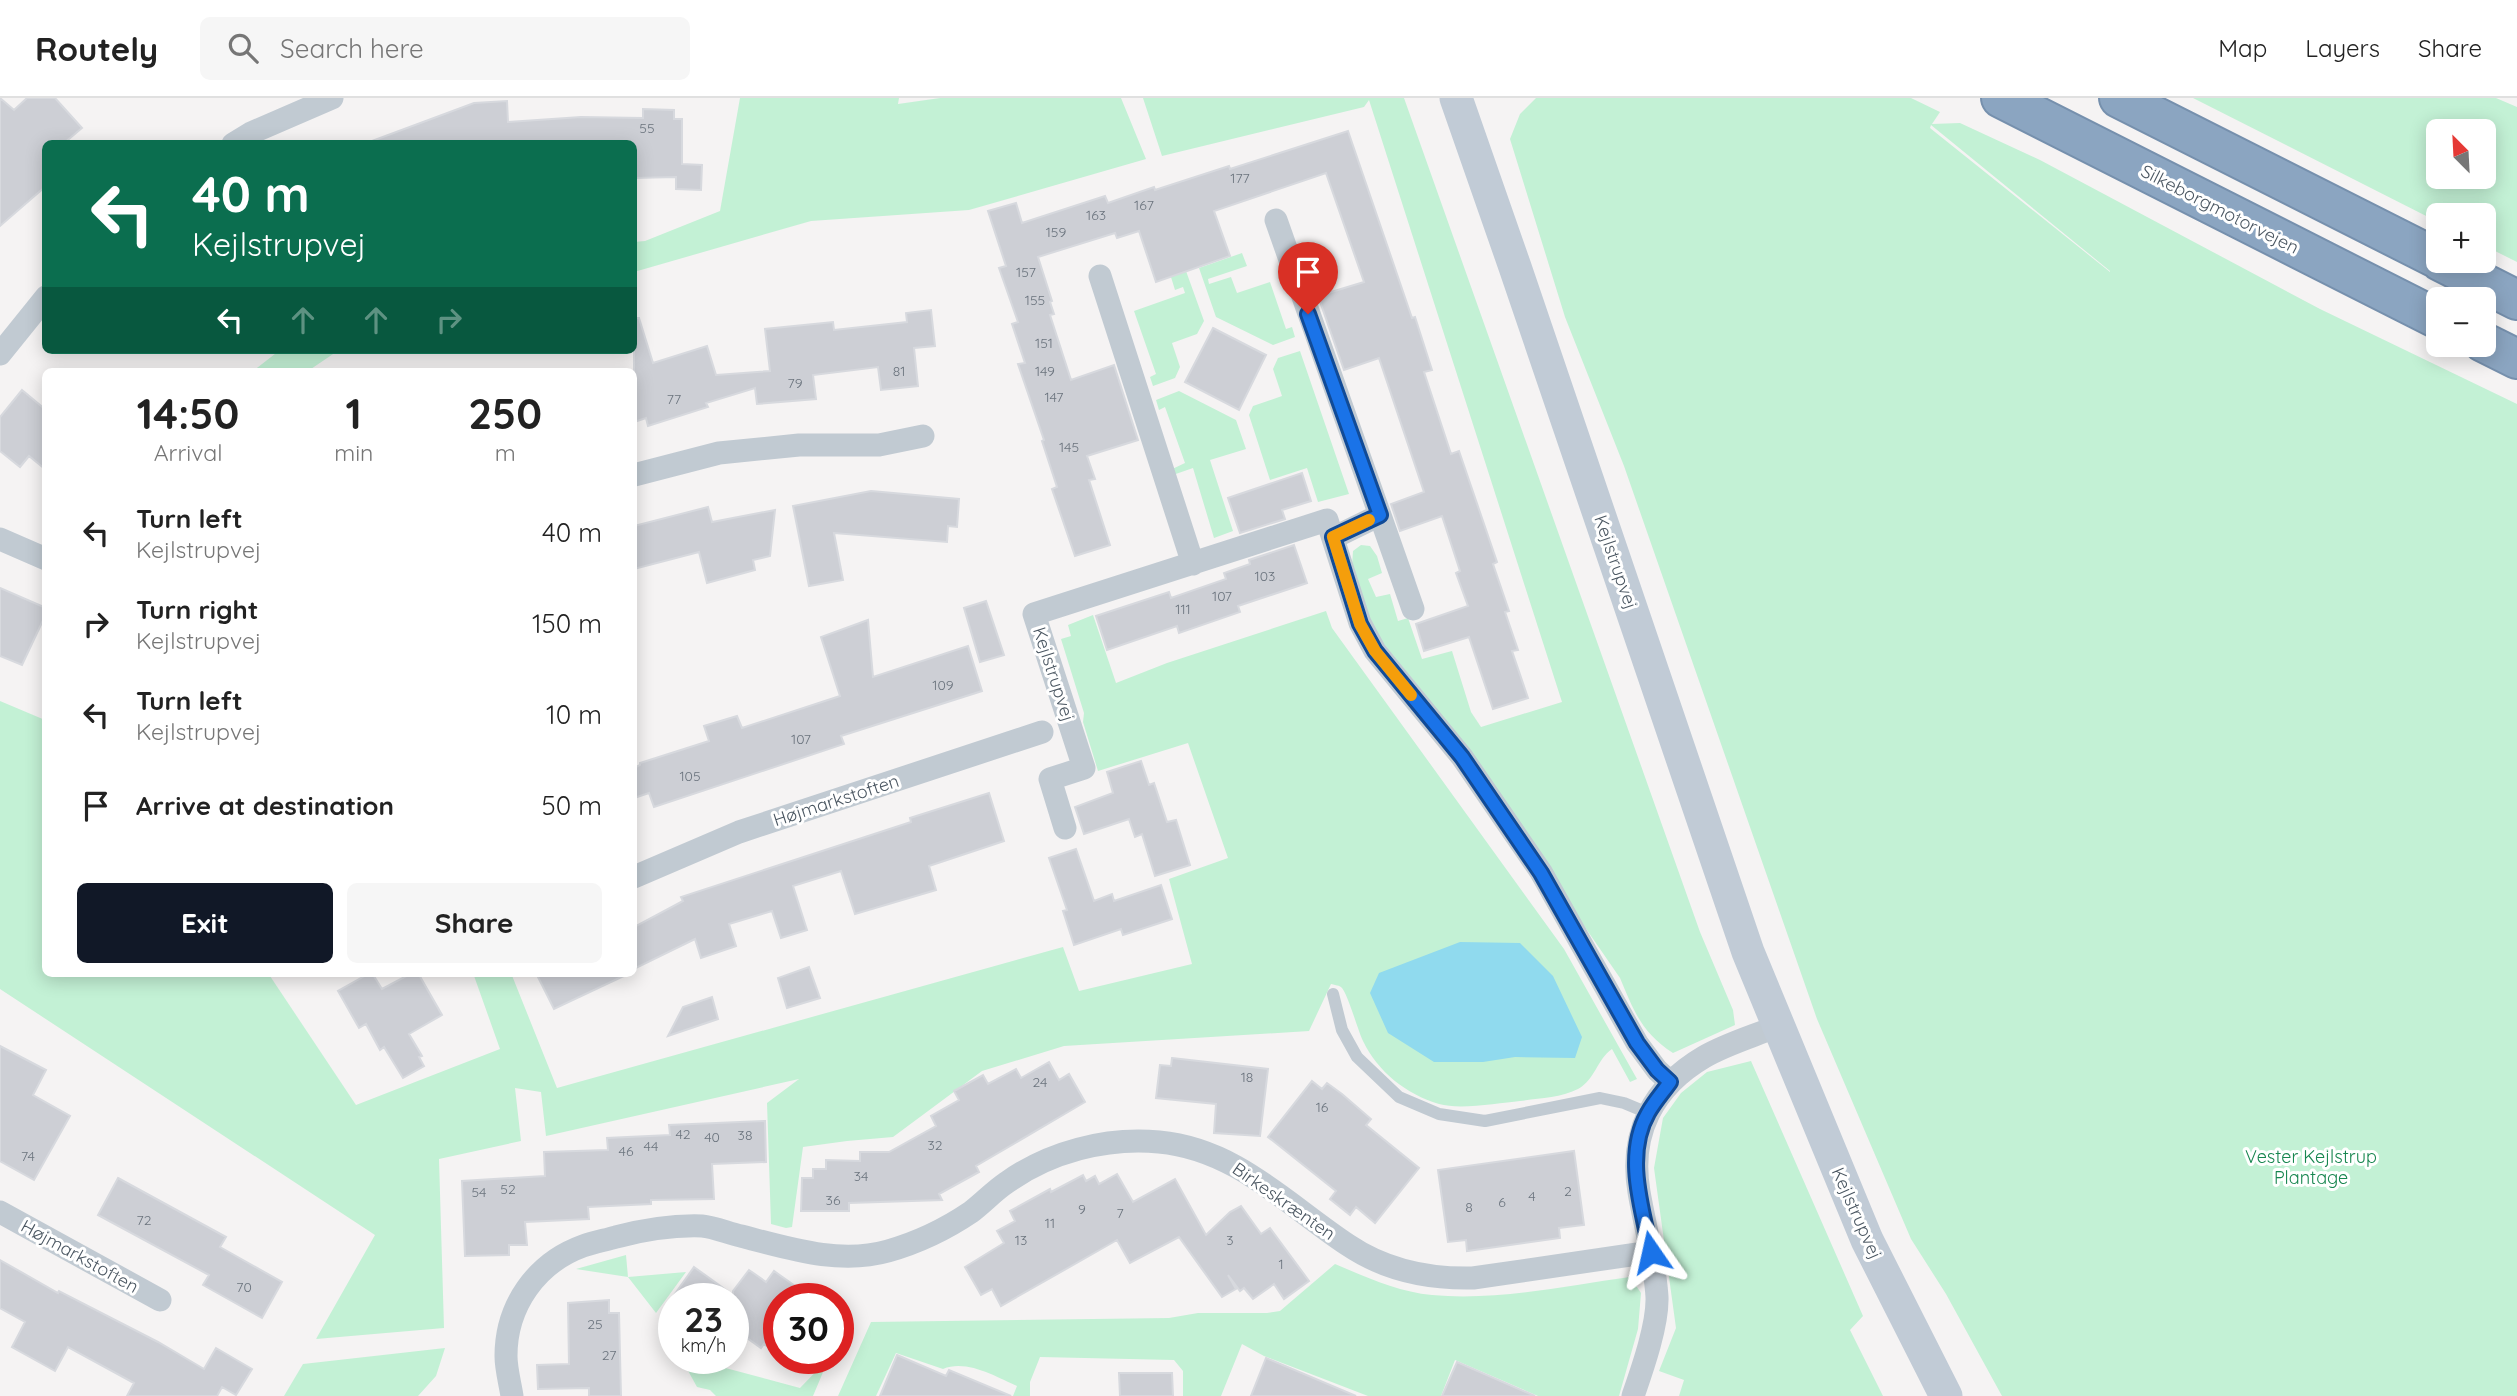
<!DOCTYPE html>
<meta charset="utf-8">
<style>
:root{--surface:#fff;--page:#f6f6f6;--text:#222;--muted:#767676;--line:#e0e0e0;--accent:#111827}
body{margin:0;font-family:Quicksand,sans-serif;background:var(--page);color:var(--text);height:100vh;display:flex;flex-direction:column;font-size:26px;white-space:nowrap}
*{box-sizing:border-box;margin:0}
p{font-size:23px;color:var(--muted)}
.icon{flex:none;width:38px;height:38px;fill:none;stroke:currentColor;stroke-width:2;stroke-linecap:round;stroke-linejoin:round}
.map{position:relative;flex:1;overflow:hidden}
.details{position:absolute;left:42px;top:270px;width:595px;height:609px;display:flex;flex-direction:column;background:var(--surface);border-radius:10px;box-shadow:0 4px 18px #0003}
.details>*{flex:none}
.top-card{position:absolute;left:42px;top:42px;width:595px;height:214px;border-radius:10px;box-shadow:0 4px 18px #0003;background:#0b6e4f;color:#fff;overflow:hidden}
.needle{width:46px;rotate:336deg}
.tools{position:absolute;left:2426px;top:21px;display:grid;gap:14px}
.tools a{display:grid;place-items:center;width:70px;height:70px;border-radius:10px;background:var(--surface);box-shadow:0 4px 18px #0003;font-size:35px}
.speed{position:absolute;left:658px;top:1185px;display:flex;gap:14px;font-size:35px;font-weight:700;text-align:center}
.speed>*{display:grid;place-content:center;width:91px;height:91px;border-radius:50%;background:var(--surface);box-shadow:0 4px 18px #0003;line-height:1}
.speed small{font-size:18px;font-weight:400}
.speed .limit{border:10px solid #d22;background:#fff;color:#111}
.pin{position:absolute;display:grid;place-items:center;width:60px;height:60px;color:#fff;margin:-72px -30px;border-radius:50% 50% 50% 0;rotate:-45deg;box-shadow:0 0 7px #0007}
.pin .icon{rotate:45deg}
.me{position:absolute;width:77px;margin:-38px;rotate:349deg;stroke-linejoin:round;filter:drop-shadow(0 0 5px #0008)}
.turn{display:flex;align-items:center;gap:24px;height:147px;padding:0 35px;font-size:32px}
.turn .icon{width:91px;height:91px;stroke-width:2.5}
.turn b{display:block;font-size:49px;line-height:60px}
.lanes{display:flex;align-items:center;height:66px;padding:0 35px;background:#0003;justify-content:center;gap:35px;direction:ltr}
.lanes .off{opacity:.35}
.eta{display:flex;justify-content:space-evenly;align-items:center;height:119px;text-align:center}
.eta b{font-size:42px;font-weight:700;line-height:49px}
.button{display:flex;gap:14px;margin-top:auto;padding:14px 35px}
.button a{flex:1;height:80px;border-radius:10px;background:var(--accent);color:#fff;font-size:28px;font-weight:700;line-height:80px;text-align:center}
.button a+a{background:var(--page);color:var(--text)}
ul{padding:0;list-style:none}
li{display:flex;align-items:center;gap:21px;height:91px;padding:0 35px}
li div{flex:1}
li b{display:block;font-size:26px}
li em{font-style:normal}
header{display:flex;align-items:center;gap:42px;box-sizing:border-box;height:98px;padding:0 35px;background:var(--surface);border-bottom:2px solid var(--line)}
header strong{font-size:33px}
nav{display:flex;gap:38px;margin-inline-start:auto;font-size:24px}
.search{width:490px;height:63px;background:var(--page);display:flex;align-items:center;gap:18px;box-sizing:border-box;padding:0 24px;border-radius:10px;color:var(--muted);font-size:26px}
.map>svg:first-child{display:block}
</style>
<header>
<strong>Routely</strong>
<div class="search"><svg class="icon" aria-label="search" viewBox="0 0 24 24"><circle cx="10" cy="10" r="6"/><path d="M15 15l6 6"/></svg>Search here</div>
<nav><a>Map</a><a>Layers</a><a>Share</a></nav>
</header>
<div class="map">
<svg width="2517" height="1298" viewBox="0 0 2517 1298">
<rect width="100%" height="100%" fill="#f5f3f3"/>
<path fill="#c3f1d5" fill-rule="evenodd" d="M740,0H899L898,6L940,0H1121L1146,61L969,112L811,123L634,174V144L645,143L720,113Z
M1143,0H1404L1700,834L1733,912L1735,927L1673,955C1641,934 1634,913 1620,880L1423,594L1373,533L1352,468L1353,453L1361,447L1370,448L1377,458L1382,475L1368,481L1376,499L1390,496L1398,523L1408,520L1422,561L1452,553L1471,614L1481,629L1562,604L1369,2L1364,9L1162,58Z
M1536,0H1911L1940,14L1932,26L1960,25L2040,62L2320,211L2517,306V1298H2002L1946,1196L1911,1141L1817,921L1624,368L1565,219L1510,41L1520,16ZM1931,27L2110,173V174L1930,30Z
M2193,0H2496L2517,9V164L2483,147V117H2438V124ZM2438,33H2483V79H2438Z
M1242,155L1247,168L1208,181L1209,186L1231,179L1237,195L1270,184L1286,231L1292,229L1295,239L1273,247L1216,219L1199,170Z
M1186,173L1204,223L1197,236L1172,245L1180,269L1175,280L1153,288L1150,279L1156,276L1134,213L1185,195L1183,189L1175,192L1171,179Z
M280,252H339L308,273H253Z
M1300,253L1349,396L1318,404L1307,370L1270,382L1249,317L1253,308L1282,298L1273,271L1278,260Z
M1179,293L1236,322L1246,351L1210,362L1233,433L1214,440L1193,370L1170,378L1168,373L1185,365L1165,309L1159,312L1156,302Z
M1326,513L1332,530L1564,851L1637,981L1630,984L1612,951C1597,961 1595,982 1578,991C1560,1000 1539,1000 1520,1003C1499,1005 1460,1012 1439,1006C1406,996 1378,974 1363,943C1358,933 1347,893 1341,889C1338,887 1334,887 1331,886L1309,933L1064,948L982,973L893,1039L847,1043L803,1049L792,1129L786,1130L771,1126L767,1005L799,981L546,1038L541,994L515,990L521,1043L439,1061L444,1230L316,1241L375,1137L0,891V603L45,622L46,875H268L356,1007L500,951L473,875H511L557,990L1063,849L1079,893L1192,866L1169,781L1228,760L1188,645L1098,673L1083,624L1084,615L1061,541L1071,538L1068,527L1093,517L1116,585L1167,565Z
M1751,963L1863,1218L1850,1232L1883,1298H1679L1684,1282L1659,1273L1676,1230L1654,1070L1663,1020L1681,995L1707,974Z
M626,1157L628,1179L686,1174L656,1215L628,1179L576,1171Z
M1335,1166C1366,1179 1398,1194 1432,1197C1497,1203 1565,1188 1630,1179L1641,1195L1638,1231L1619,1298H1538L1455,1262L1441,1298H1368L1264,1258L1242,1246L1221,1298H1183V1273L1174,1262L1040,1259L1030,1284V1298H1013L1017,1288C996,1279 967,1261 943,1271L896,1255L876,1298H838L871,1224L1169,1220L1198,1215H1267L1280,1213Z
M445,1250L436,1278L418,1298H284L303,1266Z
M681,1260H704L718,1268L800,1290L829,1260L813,1298H716L710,1292L697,1289Z"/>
<path fill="#90daee" d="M1460,844L1520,845L1553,878L1582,939L1575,960L1515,959L1483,964H1434L1388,935L1370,895L1379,875Z"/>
<path fill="#cdcfd5" stroke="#d7d9de" stroke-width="2" d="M0,0L14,12L27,0H55L82,30L63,46H46V88L0,128Z
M507,3L508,24L581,19L643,20V11L674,12V21H682V66L702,67L701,92L676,91V79L634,80V46H372V43L474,5Z
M1348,33L1412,220L1415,219L1432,272L1424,274L1451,356L1459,353L1497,464L1493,466L1509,513L1505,514L1518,552L1512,553L1528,600L1493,611L1469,539L1424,553L1416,526L1468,508L1456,475L1460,473L1442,418L1400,433L1391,406L1424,394L1379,260L1344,272L1318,198L1364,184L1326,75L1214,113L1230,158L1156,184L1139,133L1117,140L1115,135L1038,159L1052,203L1050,204L1054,216L1050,217L1071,282L1114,267L1138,342L1087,358L1095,381L1089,382L1110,447L1075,458L1052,391L1057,389L1042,343L1044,342L1018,266L1025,265L1012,226L1018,224L999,170L1006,168L988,113L1016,105L1022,125L1105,98L1108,105L1154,89L1155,92L1229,68L1230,71Z
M931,212L935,248L914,250L918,288L881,292L878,269L813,277L816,301L757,306L755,290L706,305L708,309L648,328L646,320L634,324V220H639L653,265L707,248L716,277L770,273L765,231L833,224L834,232L907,224L906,215Z
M1213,230L1266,257L1239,312L1185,284Z
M22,292L46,312V372L29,358L20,369L0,353V319Z
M1302,375L1311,403L1282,412L1285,421L1240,435L1228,400Z
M871,393L959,401L957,429L948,428L947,444L834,435L843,482L809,488L793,408Z
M708,409L712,424L775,412L770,458L753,462L755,472L707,485L699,454L634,471V428Z
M1294,447L1307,485L1238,508L1240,514L1179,535L1177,528L1107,552L1096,518L1169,494L1171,500L1226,481L1224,475L1250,466L1249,462Z
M0,490L46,510V516L22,567L0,558Z
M986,503L1004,557L980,564L964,510Z
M868,522L873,579L968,548L982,593L841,638L844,646L654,709L649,695L634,700V670L640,667V665L709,643L704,628L737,618L742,630L840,598L821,539Z
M1141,663L1149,687L1154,685L1167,724L1176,722L1190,767L1155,778L1142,736L1135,739L1129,721L1084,736L1075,709L1113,695L1107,674Z
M989,695L1004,743L929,768L936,792L855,816L841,773L793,788L807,832L781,840L772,813L729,826L736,848L701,860L695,841L634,871V829L683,803L681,799L911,724L910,720Z
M1076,751L1094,803L1112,796L1114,803L1161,787L1172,821L1123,837L1121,831L1074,847L1063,813L1067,812L1049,760Z
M809,869L820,900L787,910L778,880Z
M370,875H372L382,891L412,875H418L442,917L409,936L422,958L419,959L424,968L403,980L384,949L380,952L366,926L359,930L338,893Z
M536,875H630L554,911Z
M712,899L718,921L668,938L683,909Z
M0,948L46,972L33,997L70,1018L34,1082L0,1063Z
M1172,960L1268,971L1260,1038L1214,1035L1216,1006L1156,1000L1160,967L1171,968Z
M1049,964L1059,982L1069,976L1085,1004L976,1068L979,1074L939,1096L942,1102L849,1105V1113H801L802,1080H813V1071H826V1062L860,1063V1054H889L936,1028L931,1018L959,1002L954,993L983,977L988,986L1016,971L1021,980Z
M1312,983L1322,991L1327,985L1342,996L1371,1021L1366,1027L1419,1070L1375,1125L1356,1109L1350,1117L1330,1101L1336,1093L1268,1039Z
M765,1023L766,1064L712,1066L714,1101L651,1102V1106L588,1109L589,1121L525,1124L527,1147H509V1157L465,1158L462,1083L545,1078L544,1054L608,1052L607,1040L670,1037L669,1027Z
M1574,1053L1584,1127L1559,1130L1560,1140L1467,1153L1466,1142L1448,1144L1438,1072Z
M1117,1076L1133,1104L1175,1081L1206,1137L1230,1114L1241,1108L1261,1136L1270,1130L1309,1183L1284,1201L1274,1186L1253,1201L1244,1190L1240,1193L1228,1177L1236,1191L1222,1199L1179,1139L1130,1165L1117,1142L1001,1208L992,1191L981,1197L965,1169L1004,1145L997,1133L1015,1123L1010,1113L1050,1091L1051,1094L1083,1077L1086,1083L1095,1078L1099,1086Z
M118,1080L226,1139L220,1149L282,1184L262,1220L203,1187L209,1177L98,1117Z
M0,1162L58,1195L59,1193L158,1244L204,1271L216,1250L252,1271L236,1297L222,1289L217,1298H127L134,1285L68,1249L55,1273L12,1249L25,1224L0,1210Z
M694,1169L733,1197V1193L749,1172L766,1184L774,1173L812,1200H779V1257L764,1246L761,1250L733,1230V1200H672Z
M609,1202V1215H619L621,1298H589V1290L538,1291L537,1267L569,1266L568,1205Z
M897,1257L946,1278L949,1272L1011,1298H880Z
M1266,1260L1356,1298H1251Z
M1457,1264L1535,1298H1442Z
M1119,1275H1172L1173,1298H1120Z"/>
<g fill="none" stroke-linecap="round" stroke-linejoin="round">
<defs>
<path id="highway" d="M2001,0L2438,221
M2119,0L2438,161
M2440,163L2517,202
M2483,244L2517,261"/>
</defs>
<use href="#highway" stroke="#7690ad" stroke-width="42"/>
<path stroke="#c1cad2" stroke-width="12" d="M1333,896L1342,932L1357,959L1399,999L1439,1016L1485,1023L1600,1000L1624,1005L1648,1015"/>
<path stroke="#c1cad2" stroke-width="23" d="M233,46L251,35L332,0
M1276,122L1413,511
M1100,178L1193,466
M0,256L46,199
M634,377L719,355L799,347H879L923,338
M1333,440L1380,417
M0,441L46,461
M1065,730L1050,681L1084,670L1034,516L1327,422L1360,525L1375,553L1462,659L1541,774L1637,945L1657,972L1670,984
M634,779L739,734L1042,634
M0,1114L160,1202
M512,1298C510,1285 506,1271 506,1258C506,1208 536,1165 583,1148C594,1144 606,1142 616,1139C643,1132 674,1127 702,1128C714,1129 728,1135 741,1138C788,1150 839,1167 888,1153C916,1145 946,1131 971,1114C983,1105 994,1093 1006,1085C1049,1054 1106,1039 1159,1044C1236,1051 1286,1106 1348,1147C1385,1172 1429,1181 1473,1180L1651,1154
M1633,1298C1642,1272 1658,1227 1657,1199C1655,1164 1645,1129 1639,1094C1629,1035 1653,989 1704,959C1726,946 1754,938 1778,928"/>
<path stroke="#c1cbd6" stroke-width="33" d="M1456,0L1515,169L1748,854L1867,1142L1946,1298"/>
<use href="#highway" stroke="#8ba5c1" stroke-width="38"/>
</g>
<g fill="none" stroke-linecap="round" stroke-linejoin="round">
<defs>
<path id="route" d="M1308,216L1380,417L1333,439L1360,526L1375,553L1462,659L1541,775L1637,945L1657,972L1670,984C1663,994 1654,1004 1648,1015C1624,1057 1642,1110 1651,1154"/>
</defs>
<use href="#route" stroke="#114b97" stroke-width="18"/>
<use href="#route" stroke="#1a73e8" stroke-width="12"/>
<path stroke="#f59e0b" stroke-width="12" d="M1369,422L1333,439L1360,526L1375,553L1411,597"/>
</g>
<g text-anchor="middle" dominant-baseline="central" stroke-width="6" stroke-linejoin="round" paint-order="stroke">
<g font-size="14" fill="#6b747e">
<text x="647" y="30">55</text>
<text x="1240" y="80">177</text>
<text x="1144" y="107">167</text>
<text x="1096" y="117">163</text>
<text x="1056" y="134">159</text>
<text x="1026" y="174">157</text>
<text x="1035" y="202">155</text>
<text x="1044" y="245">151</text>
<text x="899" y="273">81</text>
<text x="1045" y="273">149</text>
<text x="795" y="285">79</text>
<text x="1054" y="299">147</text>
<text x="674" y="301">77</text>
<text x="1069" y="349">145</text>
<text x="1265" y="478">103</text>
<text x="1222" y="498">107</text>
<text x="1183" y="511">111</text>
<text x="943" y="587">109</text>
<text x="801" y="641">107</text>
<text x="690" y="678">105</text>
<text x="1247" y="979">18</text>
<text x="1040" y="984">24</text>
<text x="1322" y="1009">16</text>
<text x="683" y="1036">42</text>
<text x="745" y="1037">38</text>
<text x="712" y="1039">40</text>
<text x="935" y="1047">32</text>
<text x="651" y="1048">44</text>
<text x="626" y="1053">46</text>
<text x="28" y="1058">74</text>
<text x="861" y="1078">34</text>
<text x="508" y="1091">52</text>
<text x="1568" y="1093">2</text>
<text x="479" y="1094">54</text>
<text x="1532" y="1098">4</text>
<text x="833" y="1102">36</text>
<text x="1502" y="1104">6</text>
<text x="1469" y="1109">8</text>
<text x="1082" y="1111">9</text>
<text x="1120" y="1115">7</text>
<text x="144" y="1122">72</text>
<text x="1050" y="1125">11</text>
<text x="1021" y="1142">13</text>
<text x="1230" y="1142">3</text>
<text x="1281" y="1166">1</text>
<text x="244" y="1189">70</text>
<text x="595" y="1226">25</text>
<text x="609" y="1257">27</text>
</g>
<g font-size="18" fill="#4a5661" stroke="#fff">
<text transform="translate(2220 111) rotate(27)">Silkeborgmotorvejen</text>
<text transform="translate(1616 464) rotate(71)">Kejlstrupvej</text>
<text transform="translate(1054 576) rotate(72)">Kejlstrupvej</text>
<text transform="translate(836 702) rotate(-18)">Højmarkstoften</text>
<text transform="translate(1284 1103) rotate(35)">Birkeskrænten</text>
<text transform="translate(1857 1115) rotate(66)">Kejlstrupvej</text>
<text transform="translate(80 1158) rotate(29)">Højmarkstoften</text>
</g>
<g font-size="18" fill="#17864f" stroke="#fff">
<text x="2311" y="1058">Vester Kejlstrup<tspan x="2311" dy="21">Plantage</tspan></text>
</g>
</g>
</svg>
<div class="tools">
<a><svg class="needle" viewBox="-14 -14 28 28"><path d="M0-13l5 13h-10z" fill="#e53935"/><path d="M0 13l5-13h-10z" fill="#767676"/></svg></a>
<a>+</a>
<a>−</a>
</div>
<div class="speed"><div>23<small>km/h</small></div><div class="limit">30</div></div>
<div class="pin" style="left:1308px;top:216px;background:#d93025"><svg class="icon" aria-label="arrive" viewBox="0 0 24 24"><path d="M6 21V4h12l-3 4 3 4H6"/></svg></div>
<svg class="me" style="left:1651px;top:1154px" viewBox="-20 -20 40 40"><path d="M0-17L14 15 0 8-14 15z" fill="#1a73e8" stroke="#fff" stroke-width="4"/></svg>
<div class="top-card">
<div class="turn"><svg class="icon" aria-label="left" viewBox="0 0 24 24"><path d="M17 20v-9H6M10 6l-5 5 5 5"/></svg><div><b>40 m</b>Kejlstrupvej</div></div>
<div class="lanes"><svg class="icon" aria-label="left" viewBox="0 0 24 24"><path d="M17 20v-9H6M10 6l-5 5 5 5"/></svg><svg class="icon off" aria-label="ahead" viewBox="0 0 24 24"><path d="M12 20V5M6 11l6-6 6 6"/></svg><svg class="icon off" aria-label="ahead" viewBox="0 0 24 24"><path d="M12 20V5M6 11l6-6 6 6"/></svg><svg class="icon off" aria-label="right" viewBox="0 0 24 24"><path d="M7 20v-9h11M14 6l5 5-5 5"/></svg></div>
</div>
<section class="details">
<div class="eta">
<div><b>14:50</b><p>Arrival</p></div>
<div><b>1</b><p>min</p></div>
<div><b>250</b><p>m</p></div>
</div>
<ul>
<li><svg class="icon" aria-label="left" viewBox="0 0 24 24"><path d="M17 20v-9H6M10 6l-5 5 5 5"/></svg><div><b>Turn left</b><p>Kejlstrupvej</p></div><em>40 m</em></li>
<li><svg class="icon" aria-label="right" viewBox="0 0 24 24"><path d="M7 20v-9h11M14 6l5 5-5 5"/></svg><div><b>Turn right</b><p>Kejlstrupvej</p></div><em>150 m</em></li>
<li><svg class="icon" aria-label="left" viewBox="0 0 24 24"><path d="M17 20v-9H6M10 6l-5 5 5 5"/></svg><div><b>Turn left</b><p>Kejlstrupvej</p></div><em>10 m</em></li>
<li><svg class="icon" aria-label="arrive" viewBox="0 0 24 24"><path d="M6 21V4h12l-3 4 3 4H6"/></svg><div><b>Arrive at destination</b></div><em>50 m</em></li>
</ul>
<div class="button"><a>Exit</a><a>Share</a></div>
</section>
</div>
